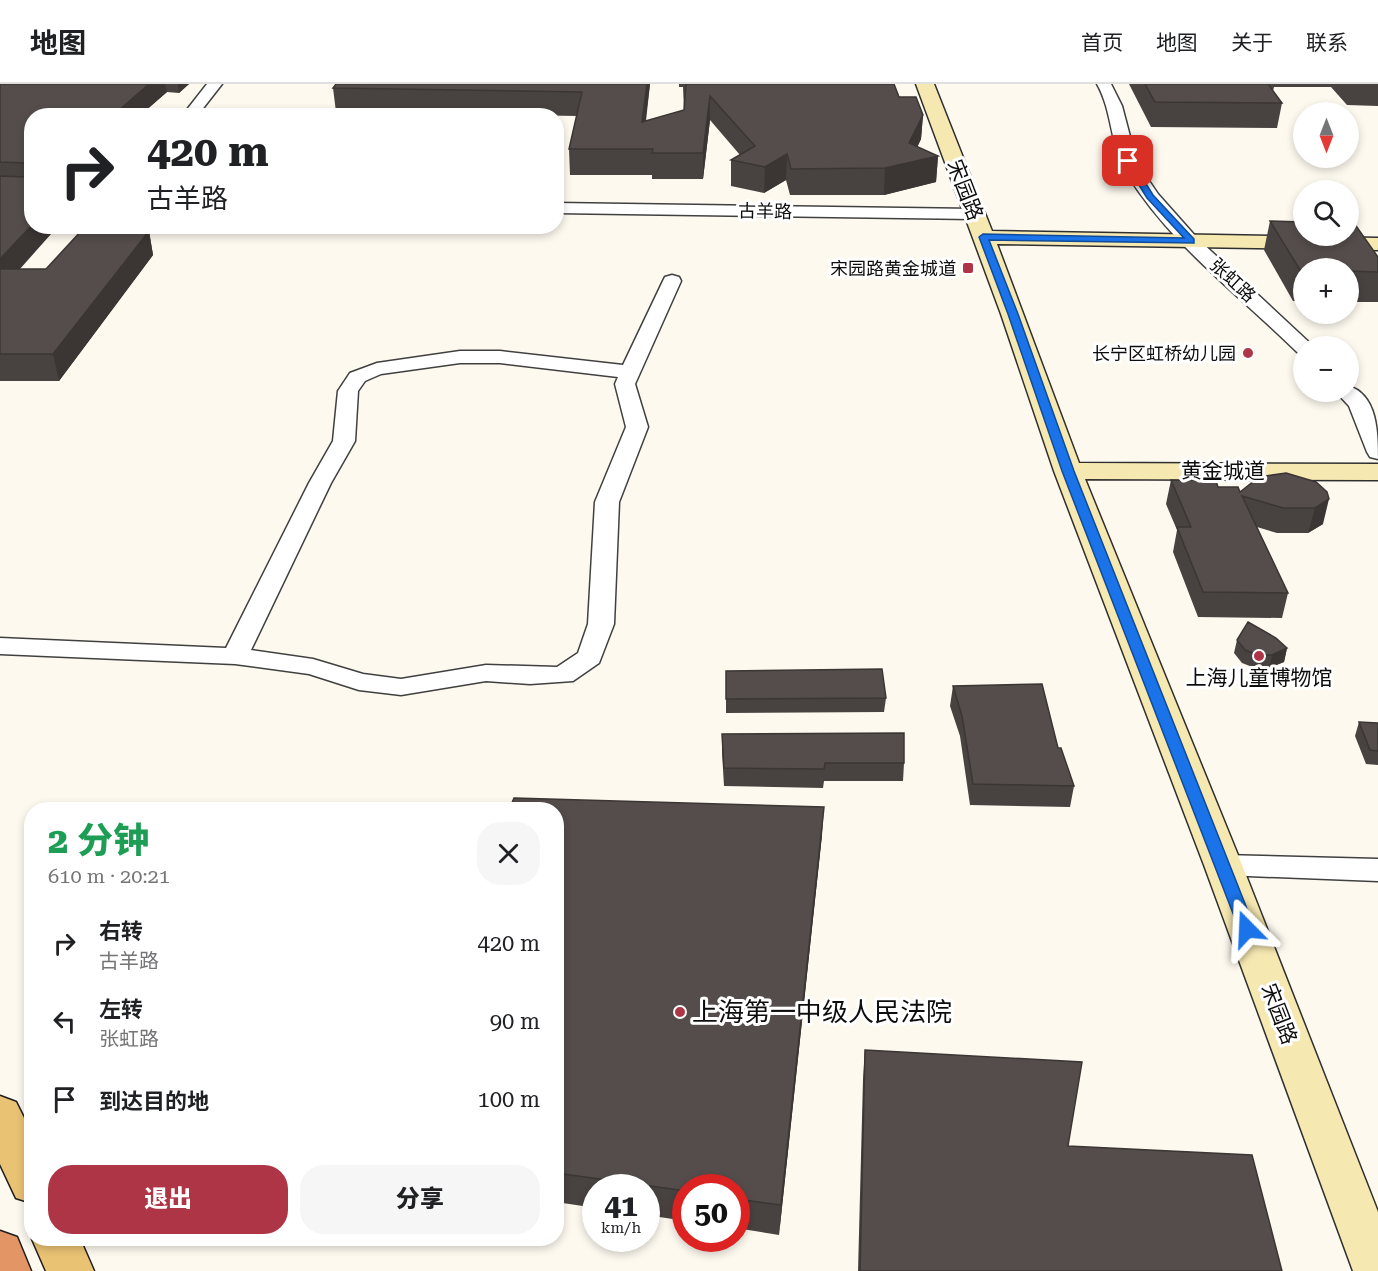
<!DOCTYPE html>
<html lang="zh">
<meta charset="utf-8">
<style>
:root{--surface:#fff;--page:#f6f6f6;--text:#202124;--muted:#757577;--line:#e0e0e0;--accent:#ad3545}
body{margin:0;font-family:"Roboto Serif","Noto Sans SC",serif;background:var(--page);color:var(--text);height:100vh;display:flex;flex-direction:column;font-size:22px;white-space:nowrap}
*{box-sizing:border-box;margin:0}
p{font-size:20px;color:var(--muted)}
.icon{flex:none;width:33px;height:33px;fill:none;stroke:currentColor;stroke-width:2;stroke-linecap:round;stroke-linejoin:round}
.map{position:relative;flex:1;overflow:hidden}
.drawer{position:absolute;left:24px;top:718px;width:540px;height:444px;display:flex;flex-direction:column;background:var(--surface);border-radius:24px;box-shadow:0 3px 9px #0003}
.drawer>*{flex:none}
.top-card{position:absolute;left:24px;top:24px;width:540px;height:126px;border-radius:24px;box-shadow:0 3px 9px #0003;background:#fff;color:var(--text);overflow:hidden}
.needle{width:39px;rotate:180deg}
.tools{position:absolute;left:1293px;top:18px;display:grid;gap:12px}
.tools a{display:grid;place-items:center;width:66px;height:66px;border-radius:50%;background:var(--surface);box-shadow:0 3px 9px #0003;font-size:30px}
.speed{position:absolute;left:582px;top:1090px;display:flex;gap:12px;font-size:30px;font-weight:700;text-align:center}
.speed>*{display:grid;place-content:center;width:78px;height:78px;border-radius:50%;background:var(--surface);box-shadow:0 3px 9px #0003;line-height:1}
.speed small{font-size:15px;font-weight:400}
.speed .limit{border:9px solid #d22;background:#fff;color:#111}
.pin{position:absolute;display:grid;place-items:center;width:51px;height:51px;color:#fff;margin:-26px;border-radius:12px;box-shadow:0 3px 9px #0006}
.me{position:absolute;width:66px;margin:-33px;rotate:339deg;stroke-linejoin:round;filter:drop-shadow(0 0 4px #0008)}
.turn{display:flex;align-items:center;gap:21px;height:126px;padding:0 24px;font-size:27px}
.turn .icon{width:78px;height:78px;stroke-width:2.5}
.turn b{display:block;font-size:42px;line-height:51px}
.round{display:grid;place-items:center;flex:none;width:63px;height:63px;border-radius:24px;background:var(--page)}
.headline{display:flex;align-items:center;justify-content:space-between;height:102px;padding:0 24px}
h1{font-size:36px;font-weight:800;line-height:45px;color:#1e9e55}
.button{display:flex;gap:12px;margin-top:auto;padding:12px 24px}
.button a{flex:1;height:69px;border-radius:24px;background:var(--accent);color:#fff;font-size:24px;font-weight:800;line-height:69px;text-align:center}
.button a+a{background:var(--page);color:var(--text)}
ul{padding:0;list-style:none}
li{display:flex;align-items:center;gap:18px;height:78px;padding:0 24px}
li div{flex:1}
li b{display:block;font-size:22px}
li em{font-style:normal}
header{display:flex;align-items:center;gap:36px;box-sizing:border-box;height:84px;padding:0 30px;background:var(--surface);border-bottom:2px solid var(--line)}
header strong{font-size:28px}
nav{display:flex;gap:33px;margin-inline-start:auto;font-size:21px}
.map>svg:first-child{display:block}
</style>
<header>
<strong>地图</strong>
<nav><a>首页</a><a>地图</a><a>关于</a><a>联系</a></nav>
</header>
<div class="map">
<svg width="1378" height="1187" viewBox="0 0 1378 1187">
<rect width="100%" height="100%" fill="#fdf9ef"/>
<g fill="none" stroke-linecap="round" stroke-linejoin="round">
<defs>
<path id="street" d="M207,0H222L197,32H182Z
M1097,0H1111L1122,22L1137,79L1158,110L1198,155L1313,262H1304V270L1297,268C1239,211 1170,160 1127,90C1110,63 1113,28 1097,0Z
M556,119L974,125L980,126L983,130L980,134L974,135L556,129Z
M672,191L679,193L681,197L635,300L648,343L619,418L614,540L599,579L573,597L530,600L486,597L401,611L359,606L309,590L235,580L0,570V554L226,564L309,399L333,357L338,307L350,289L377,279L460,267H500L623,281L663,197L665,193ZM460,279H500L618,293L615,300L626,343L595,418L588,540L578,569L557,583L486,581L401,595L363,590L313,575L251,566L331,399L355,357L358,307L365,297L381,290Z
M1348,302C1378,310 1378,351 1378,375L1370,373L1367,368L1349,322L1336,308H1348Z
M1223,771L1378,775V797L1223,791L1212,788L1207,781L1212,774Z"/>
<path id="secondary" d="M916,0H934L992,147L1378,154V166L997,160L1079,379L1378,380V396L1085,395L1242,781L1378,1128V1187H1353L1204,781L1054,387L1001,230Z"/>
<path id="primary" d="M0,1012L16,1018L32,1050V1119L16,1114L0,1080Z
M32,1155H80L94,1187H46Z"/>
<path id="highway" d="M0,1147L17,1153L31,1187H0Z"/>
</defs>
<use href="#street" stroke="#404040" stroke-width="3"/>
<use href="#secondary" stroke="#2f2f2f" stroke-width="3"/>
<use href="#primary" stroke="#1e1e1e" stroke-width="3"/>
<use href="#highway" stroke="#1e1e1e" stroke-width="3"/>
<use href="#street" fill="#fff" fill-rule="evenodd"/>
<use href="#secondary" fill="#f6e8b1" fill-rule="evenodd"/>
<use href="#primary" fill="#e9c273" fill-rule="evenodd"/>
<use href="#highway" fill="#e39566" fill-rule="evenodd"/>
</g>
<path fill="#484240" d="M0,0H189L179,9L167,8L144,28L145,32H32V142H58L20,185H46L149,147L153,171L59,297H0Z
M650,0L646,37L684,26L683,3H679V0H894L899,13L923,31L921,55L917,63L938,72L936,98L884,111H790L786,96L764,109L731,102V76L740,71L710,36L703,95H652V91H570L569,65L577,32L336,28L333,4Z
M1129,0H1378V22L1347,21L1331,3H1274L1273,7L1282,19L1277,44L1151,43Z
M1270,137L1378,173V218H1348V184H1304V217H1293L1264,166Z
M1171,396L1218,403L1240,408L1316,398L1323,440L1308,449H1277L1257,443L1288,509L1282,534L1198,533L1173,468L1177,446L1166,420Z
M1237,556L1287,564L1284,578L1269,584H1255L1242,579L1234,569Z
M726,587L886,614L884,628L726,629Z
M953,602L1058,664L1074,702L1070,723L970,721L960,652L950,622Z
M1359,638L1378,639V681L1366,680L1355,652Z
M722,650L904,679L903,697H824L823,704L724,702L722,668Z
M556,726L822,751L779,1151L736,1144V1104H686V1137L646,1131V1104H596V1124L556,1118Z
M865,966L1068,1062L1282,1187H858L863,995Z"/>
<path fill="#3b3634" d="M149,0H165L167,8L144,28L145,32H119L118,27Z
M178,0H189L179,9Z
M647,0H650L642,63V38Z
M710,12V36L703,95V69Z
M923,31L921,55L910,79L938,72L936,98L884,111L885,84L909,59Z
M787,70L786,96L764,109L765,83Z
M32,141V142H58L0,206V175Z
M149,147L153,171L59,297L53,270Z
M1329,415L1323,440L1308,449L1315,424Z
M1287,564L1284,578L1269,584L1272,571Z
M824,723L822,751L779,1151L781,1121Z"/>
<path fill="#544d4b" stroke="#3b3634" stroke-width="1.5" d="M0,0H149L118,27H144L139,32H32V141L0,175V92L27,93L29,91V81L27,79L0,78Z
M336,0H647L642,38L684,26L686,0H894L899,13H916L923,31L909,59L938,72L885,84L791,85L787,70L765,83L731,76L755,62L710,12L703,69H652L653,65H569L582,8L333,4Z
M1145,0H1268L1282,19L1155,18Z
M1270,137L1304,138V152H1348V138L1354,139L1378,173V188L1348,187V184H1304V186H1300Z
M82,146L149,147L53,270H0V185H46Z
M1286,389L1316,398L1327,408L1329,415L1315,424H1283L1242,412L1288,509L1203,508L1177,443H1191L1171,396L1216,397L1218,403H1238L1240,408L1259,393Z
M1248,538L1276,554L1287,564L1272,571H1258L1245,566L1237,556Z
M882,585L886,614L726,615V587Z
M1042,600L1058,664H1061L1074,702L973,700L962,632L953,602Z
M1359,638L1378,639V667L1370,666Z
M904,649V679H825L824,685L724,684L722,650Z
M514,714L824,723L781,1121L736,1115V1104H686V1107L556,1089V726H509Z
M865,966L1082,978L1068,1062L1252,1071L1282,1187H860Z"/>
<path fill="#1a73e8" stroke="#114b97" stroke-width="1.5" d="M1128,74L1132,77L1153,111L1194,155V159L989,156L1018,230L1074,387L1255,845L1253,849H1241L1239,845L1062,387L1008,230L979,153L983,150L1184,154L1147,114L1124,77Z"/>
<g fill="#ad3545" stroke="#fff" stroke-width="2">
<rect x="962" y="178" width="12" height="12" rx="3"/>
<circle cx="1248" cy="269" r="6"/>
<circle cx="1259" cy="572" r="6"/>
<circle cx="680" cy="928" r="6"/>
</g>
<g text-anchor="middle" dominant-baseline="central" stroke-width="6" stroke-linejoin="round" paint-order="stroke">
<g font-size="18" fill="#0d0d0d" stroke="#fff">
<text transform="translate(765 127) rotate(1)">古羊路</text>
<text transform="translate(1233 196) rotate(43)">张虹路</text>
</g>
<g font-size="18" fill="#0d0d0d" stroke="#fff" text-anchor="end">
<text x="956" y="184">宋园路黄金城道</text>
<text x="1236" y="269">长宁区虹桥幼儿园</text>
</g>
<g font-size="21" fill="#0d0d0d" stroke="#fff">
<text transform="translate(965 106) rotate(69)">宋园路</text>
<text x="1223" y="387">黄金城道</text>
<text transform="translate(1279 930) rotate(69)">宋园路</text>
</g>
<g font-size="21" fill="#0d0d0d" stroke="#fff">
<text x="1259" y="594">上海儿童博物馆</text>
</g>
<g font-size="26" fill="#0d0d0d" stroke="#fff" text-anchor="start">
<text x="692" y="928">上海第一中级人民法院</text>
</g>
</g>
</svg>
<div class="tools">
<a><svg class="needle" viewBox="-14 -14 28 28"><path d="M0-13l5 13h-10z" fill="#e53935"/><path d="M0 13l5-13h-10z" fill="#757577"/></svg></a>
<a><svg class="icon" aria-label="search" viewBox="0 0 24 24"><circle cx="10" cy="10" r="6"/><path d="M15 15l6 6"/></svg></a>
<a>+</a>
<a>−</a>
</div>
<div class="speed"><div>41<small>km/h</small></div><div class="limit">50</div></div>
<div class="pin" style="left:1128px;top:77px;background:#d93025"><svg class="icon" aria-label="arrive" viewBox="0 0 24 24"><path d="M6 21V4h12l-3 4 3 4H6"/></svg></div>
<svg class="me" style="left:1247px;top:845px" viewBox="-20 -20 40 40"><path d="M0-17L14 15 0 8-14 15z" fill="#1a73e8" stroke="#fff" stroke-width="4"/></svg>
<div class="top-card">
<div class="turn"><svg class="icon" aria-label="right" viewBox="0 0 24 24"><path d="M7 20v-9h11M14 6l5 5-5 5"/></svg><div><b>420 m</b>古羊路</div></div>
</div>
<section class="drawer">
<div class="headline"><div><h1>2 分钟</h1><p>610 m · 20:21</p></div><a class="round"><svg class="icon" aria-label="close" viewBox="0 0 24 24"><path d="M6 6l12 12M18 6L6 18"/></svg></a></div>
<ul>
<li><svg class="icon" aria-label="right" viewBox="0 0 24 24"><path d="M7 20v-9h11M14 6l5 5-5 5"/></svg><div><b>右转</b><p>古羊路</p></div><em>420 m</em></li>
<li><svg class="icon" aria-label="left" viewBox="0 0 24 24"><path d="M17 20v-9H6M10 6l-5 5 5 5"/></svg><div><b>左转</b><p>张虹路</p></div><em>90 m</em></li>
<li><svg class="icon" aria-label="arrive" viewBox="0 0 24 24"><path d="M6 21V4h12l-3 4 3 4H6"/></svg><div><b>到达目的地</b></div><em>100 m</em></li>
</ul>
<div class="button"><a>退出</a><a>分享</a></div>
</section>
</div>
